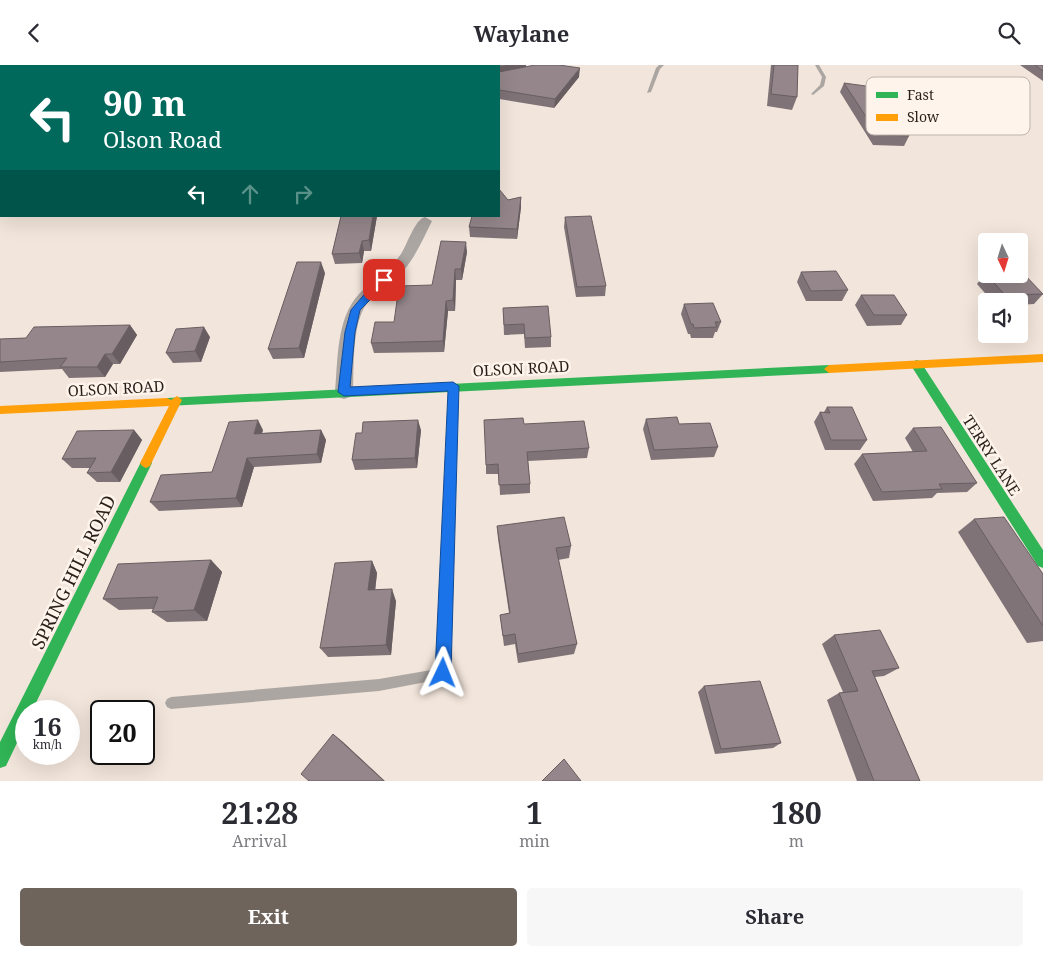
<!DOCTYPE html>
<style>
:root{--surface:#fff;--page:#f7f7f7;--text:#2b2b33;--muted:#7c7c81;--accent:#6f645c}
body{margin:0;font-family:"Noto Serif",serif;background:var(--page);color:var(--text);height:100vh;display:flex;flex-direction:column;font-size:19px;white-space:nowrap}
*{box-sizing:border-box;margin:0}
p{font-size:16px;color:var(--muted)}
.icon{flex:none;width:28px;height:28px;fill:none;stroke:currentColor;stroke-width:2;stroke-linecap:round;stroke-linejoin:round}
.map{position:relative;height:716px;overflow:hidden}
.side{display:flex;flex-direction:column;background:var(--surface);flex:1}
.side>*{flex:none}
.top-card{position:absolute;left:0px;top:0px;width:500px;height:152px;box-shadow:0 5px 20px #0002;background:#00695c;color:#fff;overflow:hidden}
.needle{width:32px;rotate:176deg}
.fabs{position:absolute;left:978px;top:168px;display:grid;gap:10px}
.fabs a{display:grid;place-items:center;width:50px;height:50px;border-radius:5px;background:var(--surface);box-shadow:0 5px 20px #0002;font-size:25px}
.speed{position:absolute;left:15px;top:635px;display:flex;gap:10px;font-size:25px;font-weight:700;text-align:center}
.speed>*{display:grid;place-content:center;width:65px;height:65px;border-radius:50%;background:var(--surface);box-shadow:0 5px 20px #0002;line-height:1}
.speed small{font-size:12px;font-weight:400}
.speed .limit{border:2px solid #111;border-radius:8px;background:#fff;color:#111}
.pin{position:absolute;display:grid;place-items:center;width:42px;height:42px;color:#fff;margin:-21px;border-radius:10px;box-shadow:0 2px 8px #0006}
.me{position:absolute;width:55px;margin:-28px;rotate:2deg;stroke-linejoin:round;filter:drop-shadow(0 0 4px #0008)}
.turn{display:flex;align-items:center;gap:18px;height:105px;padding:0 20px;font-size:22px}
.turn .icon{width:65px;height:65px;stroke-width:2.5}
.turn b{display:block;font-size:35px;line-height:42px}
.lanes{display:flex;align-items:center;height:48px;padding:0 20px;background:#0003;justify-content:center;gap:25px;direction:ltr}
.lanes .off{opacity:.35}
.eta{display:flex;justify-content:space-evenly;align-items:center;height:85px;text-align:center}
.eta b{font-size:30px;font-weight:700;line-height:35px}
.button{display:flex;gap:10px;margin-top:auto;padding:10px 20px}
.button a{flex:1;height:58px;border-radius:5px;background:var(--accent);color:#fff;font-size:20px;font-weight:700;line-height:58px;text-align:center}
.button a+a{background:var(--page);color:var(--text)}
header{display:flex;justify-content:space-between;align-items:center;height:65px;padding:0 20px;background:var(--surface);font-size:22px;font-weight:700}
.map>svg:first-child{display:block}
</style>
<header><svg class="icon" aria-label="back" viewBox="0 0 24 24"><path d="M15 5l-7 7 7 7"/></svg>Waylane<svg class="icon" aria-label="search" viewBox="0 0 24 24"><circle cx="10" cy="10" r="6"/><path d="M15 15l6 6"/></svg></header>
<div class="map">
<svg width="1043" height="716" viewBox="0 0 1043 716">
<rect width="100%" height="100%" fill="#f2e5db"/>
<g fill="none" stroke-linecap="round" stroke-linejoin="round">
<path fill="#aca6a3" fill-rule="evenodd" d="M659,0H664L660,4L651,27L647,28L656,3Z
M815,0H819L826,12L824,21L813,30L811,29L820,20L822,12Z
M453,318L457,321L449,609L447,613L379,626L171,644L167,642L165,638L167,634L171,632L379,614L437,604L449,321Z"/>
<path fill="#aca6a3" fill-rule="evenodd" d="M425,152L432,156C423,174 416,191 403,206C391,218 373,228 364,243C352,265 354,303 353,327L350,332L344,334L338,332L335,327C338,295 336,254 359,229C372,215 390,205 401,189C407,180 415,154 425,152Z"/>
<path fill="#30b455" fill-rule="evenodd" d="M916,295L920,296L1043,485V503L1038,501L912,302L911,299Z
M829,300L834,304L829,308L167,341L162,337L167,333Z
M146,393L150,395L152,398L32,646H26V659L6,701L0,703V677L142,395Z"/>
<path fill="#ff9f0a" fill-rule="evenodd" d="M1043,289V297L829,308L824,304L829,300Z
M177,331L182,335L150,401L146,403L142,401L140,398L169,341L0,349V341L167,333L171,335Z"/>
</g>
<path fill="#7f7377" d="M478,0H526V2L579,12L554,43L499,34V1H478Z
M771,0H798L797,32L792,45L767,41Z
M1020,0H1043V16Z
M844,18L898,56L909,71L904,81L873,80L840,27Z
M521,132V142L517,174L470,172L469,162L508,135Z
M341,151H377L371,186H364L362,198L335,199L332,189Z
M565,152L606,221L605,231L576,232L564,162Z
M467,187L462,215H456L455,246H448L444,287L374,288L371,278L394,257Z
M801,207L848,225L842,236H806L797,217Z
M325,208L304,293L273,294L268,284Z
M985,208L1043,229L1034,239L1019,240V236H992L977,219Z
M861,230L907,250L901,260L867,261L855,240Z
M684,239L721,257L717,267H715L713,273H691L690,269H688L681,249Z
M503,243L551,272V282L525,283L524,269L504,270Z
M130,260L137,270L120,299H113L105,312L69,313L62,304L0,307V274L26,273Z
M210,272L201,297L173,298L166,288Z
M827,342L867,375L860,385H825L814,357L820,347H824Z
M646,354L718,382L714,392L651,395L643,364Z
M524,359L589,383L587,393L528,396L530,419V428L500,430L499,409H486V400Z
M913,363L977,418L967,427L937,428L932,433L873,436L854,399L862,389L913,387L905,373Z
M134,365L142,375L120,417H97L87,408L90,403H72L62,394Z
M263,365L262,368L321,365L326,375L321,398L254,402L242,442L159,446L150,437L212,407Z
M421,365L417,403L355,405L352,395Z
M974,454L1043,509V576L1027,578L958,467Z
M497,461L571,481L569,493L558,495L577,579L574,589L518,598L515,579L504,581L500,550L509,548L498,474Z
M211,495L222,507L207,556L167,557L152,547L154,544L119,545L103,534Z
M372,496L377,508L375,525L396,536L391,590L328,592L320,583Z
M834,570L899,603L884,611L875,612L920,716H857L827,635L839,628L843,627L822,579Z
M704,621L781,678L773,683L715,689L698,627Z"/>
<path fill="#685e61" d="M507,0H526V4L499,11V2Z
M580,3L579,12L554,43L555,34Z
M521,132V142L517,174V164Z
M373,151H377L371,186L369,175Z
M362,176L364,186L362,198L359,188Z
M466,177L467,187L462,215L461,204Z
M321,197L325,208L304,293L299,283Z
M455,204L456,215L455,246L453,235Z
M446,236L448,246L444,287L443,276Z
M130,260L137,270L120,299L112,289Z
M204,262L210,272L201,297L195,286Z
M105,289L113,299L105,312L97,302Z
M258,355L263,365L259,378L254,369Z
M418,355L421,365L417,403L415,393Z
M134,365L142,375L120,417L111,407Z
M321,365L326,375L321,398L317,389Z
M247,393L254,402L242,442L236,433Z
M211,495L222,507L207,556L194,545Z
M372,496L377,508L374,536L368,525Z
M392,524L396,536L391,590L386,580Z
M333,669L342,676L385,716H384Z"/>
<path fill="#94868a" stroke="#685e61" d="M485,0H508L499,2V1H484Z
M535,0H559L580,3L555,34L499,25V7Z
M774,0H798L797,32L771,29Z
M1035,0H1043V6Z
M844,18L895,25L898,56L909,71L878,70Z
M499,124L508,135L521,132L517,164L469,162L472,151H499Z
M341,151H373L369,175L362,176L359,188L332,189Z
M591,151L606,221L577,222L565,152Z
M441,176L466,177L461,204H455L453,235L446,236L443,276L371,278L375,257H394L399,221L432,220Z
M297,197H321L299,283L268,284Z
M836,206L848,225L811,226L801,207Z
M1019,207H1022L1043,229L1005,230L985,208L1019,209Z
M861,230H894L907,250H874Z
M713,238L721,257H715L717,262L694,263L693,259H691L684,239Z
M548,241L551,272L525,273L524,259L504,260L503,243Z
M130,260L112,289H105L97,302H60L67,293L0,297V274L26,273L34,262Z
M204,262L195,286L166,288L176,264Z
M827,342H852L867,375H831L820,347L830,348Z
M677,352L679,359L710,358L718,382L654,385L646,354Z
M523,353L524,359L584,356L589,383L527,387L530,419L499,420L498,399L486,400L484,355Z
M258,355L254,369L321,365L317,389L247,393L236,433L150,437L161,410L212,407L229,357Z
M418,355L415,393L352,395L356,368H362L363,357Z
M941,362L977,418L939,419L942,424L882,427L862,389L927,386L913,363Z
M134,365L111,407L87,408L96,393L62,394L77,366Z
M564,452L571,481L556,483L577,579L518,589L515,569L503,571L500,550L510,548L497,461Z
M1004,452L1043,509V561L974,454Z
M211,495L194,545L152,547L158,532L103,534L118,499Z
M372,496L368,525L392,524L386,580L320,583L335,498Z
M880,565L899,603L872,606L920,716H874L839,628L858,626L834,570Z
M760,616L781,678L721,684L704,621Z
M333,669L384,716H309L301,709Z
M564,694L581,716H542Z"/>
<path fill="#1a73e8" stroke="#114b97" d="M384,212L389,215L388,217L360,245L355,267L350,322L453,317L459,321L451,608L448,614L443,616L437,614L435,608L448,326L344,331L338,327L345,267L351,245L368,225Z"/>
<g text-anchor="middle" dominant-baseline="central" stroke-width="5" stroke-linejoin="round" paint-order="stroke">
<g font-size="15" fill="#281f18" stroke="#fef4ec">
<text transform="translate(521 303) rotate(-3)">OLSON ROAD</text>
<text transform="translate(116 323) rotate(-3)">OLSON ROAD</text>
<text transform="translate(992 390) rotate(57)">TERRY LANE</text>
</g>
<g font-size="18" fill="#281f18" stroke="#fef4ec">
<text transform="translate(73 507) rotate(-64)">SPRING HILL ROAD</text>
</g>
</g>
<rect x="866" y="12" width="164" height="58" rx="8" fill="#fef4ec" stroke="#beb4ac" stroke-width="1"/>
<rect x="876" y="27" width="22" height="6" fill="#30b455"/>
<rect x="876" y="49" width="22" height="7" fill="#ff9f0a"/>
<g font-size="14" fill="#281f18">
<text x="907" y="35">Fast</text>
<text x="907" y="57">Slow</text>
</g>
</svg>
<div class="fabs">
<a><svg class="needle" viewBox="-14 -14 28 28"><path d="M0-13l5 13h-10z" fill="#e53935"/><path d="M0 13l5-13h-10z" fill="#7c7c81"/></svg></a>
<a><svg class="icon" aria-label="sound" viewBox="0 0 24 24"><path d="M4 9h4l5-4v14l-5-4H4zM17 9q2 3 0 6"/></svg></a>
</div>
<div class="speed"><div>16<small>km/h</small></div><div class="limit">20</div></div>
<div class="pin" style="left:384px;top:215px;background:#d93025"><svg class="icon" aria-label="arrive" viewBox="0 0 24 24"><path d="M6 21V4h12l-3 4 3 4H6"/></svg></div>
<svg class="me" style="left:443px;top:608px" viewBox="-20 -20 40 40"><path d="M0-17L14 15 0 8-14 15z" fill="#1a73e8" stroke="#fff" stroke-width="4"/></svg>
<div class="top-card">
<div class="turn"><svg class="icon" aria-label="left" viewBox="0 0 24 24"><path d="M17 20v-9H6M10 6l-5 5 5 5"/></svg><div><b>90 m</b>Olson Road</div></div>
<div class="lanes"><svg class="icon" aria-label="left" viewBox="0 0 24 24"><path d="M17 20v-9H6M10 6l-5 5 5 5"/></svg><svg class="icon off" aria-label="ahead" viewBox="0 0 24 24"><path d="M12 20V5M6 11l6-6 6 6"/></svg><svg class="icon off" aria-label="right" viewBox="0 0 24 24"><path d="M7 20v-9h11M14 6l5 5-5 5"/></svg></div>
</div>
</div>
<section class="side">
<div class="eta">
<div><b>21:28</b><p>Arrival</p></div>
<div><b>1</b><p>min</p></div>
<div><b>180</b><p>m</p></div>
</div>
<div class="button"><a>Exit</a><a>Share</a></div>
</section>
